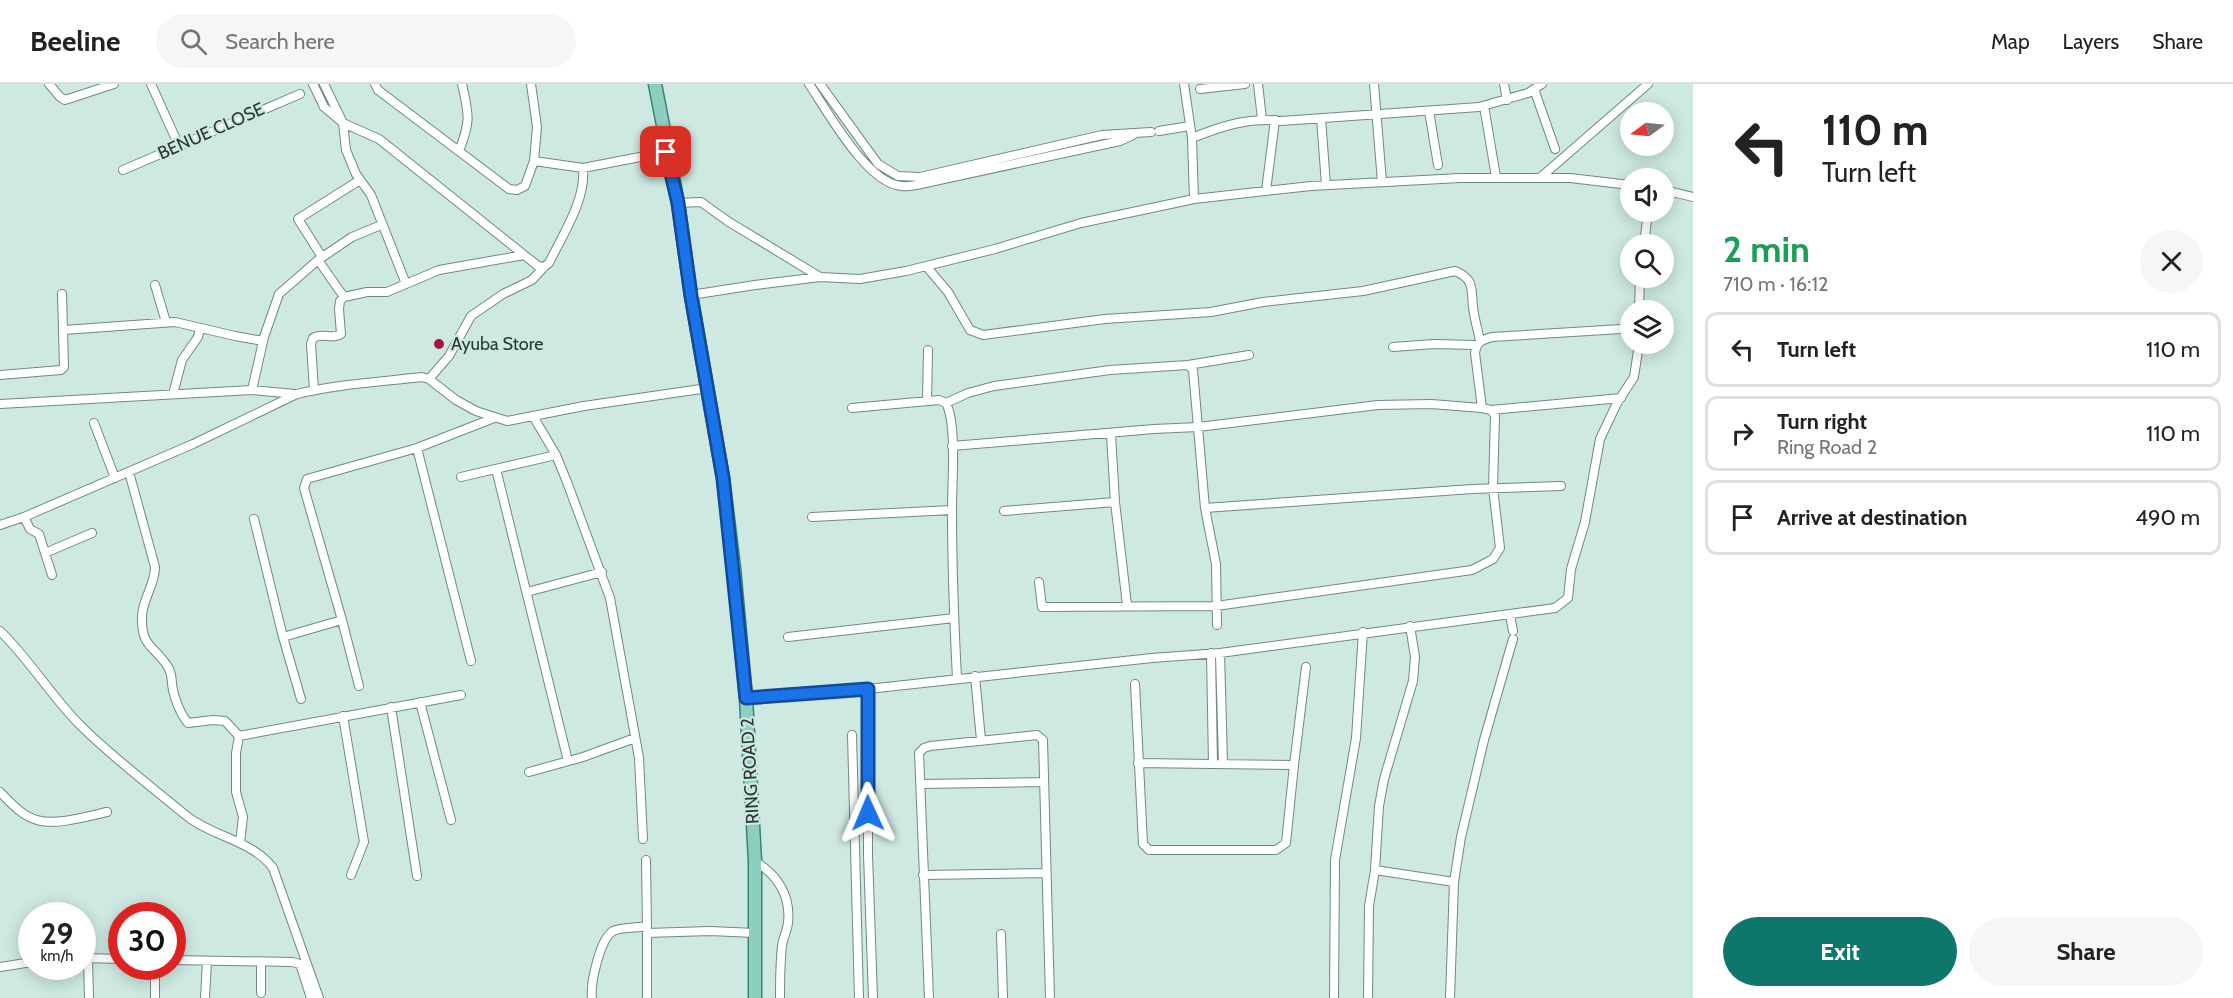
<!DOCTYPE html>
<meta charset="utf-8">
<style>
:root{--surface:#fff;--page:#f6f6f6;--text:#222;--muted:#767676;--line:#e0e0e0;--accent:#0f766e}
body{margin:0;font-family:Cabin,sans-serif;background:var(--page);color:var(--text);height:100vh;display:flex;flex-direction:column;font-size:22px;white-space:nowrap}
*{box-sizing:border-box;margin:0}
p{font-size:20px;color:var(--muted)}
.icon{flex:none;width:33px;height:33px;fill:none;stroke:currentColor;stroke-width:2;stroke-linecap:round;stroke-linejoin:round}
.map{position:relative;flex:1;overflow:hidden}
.side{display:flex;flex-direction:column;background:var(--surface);width:540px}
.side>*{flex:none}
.hud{background:#fff;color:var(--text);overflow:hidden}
.needle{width:39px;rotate:255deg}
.tools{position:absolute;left:1620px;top:18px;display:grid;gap:12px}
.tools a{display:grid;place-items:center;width:54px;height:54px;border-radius:50%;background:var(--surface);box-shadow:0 3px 15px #0003;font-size:30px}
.speed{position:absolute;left:18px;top:818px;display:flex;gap:12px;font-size:30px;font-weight:700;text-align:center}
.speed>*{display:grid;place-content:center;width:78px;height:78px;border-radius:50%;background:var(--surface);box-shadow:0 3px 15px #0003;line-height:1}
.speed small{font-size:15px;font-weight:400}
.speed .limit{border:9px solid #d22;background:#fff;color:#111}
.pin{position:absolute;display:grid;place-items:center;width:51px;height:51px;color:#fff;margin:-26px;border-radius:12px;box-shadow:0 3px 9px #0006}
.me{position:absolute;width:66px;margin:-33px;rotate:359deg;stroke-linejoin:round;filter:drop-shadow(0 0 4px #0008)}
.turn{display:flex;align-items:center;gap:21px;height:126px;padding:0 30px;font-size:27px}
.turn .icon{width:78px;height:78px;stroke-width:2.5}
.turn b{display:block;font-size:42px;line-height:51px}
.round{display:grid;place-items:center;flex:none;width:63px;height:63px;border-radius:32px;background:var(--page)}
.head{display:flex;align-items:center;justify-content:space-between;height:102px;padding:0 30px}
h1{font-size:36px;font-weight:700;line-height:45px;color:#1e9e55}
.button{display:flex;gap:12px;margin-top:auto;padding:12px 30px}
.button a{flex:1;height:69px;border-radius:36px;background:var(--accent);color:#fff;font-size:24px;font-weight:700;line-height:69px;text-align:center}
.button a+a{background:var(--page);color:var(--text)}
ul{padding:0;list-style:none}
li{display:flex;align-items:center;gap:18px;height:75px;margin:0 12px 9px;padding:0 18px;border:3px solid var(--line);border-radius:12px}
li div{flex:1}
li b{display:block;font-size:22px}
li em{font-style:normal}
header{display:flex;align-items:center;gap:36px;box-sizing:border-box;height:84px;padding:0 30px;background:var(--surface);border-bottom:2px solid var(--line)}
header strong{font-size:28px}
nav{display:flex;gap:33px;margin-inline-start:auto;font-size:21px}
.search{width:420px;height:54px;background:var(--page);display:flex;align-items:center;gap:15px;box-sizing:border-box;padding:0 21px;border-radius:33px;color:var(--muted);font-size:22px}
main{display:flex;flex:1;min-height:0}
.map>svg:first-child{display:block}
</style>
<header>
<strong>Beeline</strong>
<div class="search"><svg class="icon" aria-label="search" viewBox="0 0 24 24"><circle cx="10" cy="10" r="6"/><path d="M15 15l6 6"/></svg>Search here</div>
<nav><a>Map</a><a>Layers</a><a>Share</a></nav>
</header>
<main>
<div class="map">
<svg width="1693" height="914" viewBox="0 0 1693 914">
<rect width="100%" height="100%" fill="#cde9e1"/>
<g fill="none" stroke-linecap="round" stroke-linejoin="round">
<defs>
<path id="minor" d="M49,0L60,13L65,16L114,0
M151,0L179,62
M313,0L324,23L343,39L346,66L356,90L371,111L406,200
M324,0L343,39L379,55L538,182L544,183L549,179C563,150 586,116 583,84
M375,0L378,6L509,105L517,106L525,102L534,77L537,43L531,0
M809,0C828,28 867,100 902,102C911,103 922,100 930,98L1120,57L1133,51
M820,0L878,80L898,92L920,93L1102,51L1151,48
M1184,0L1192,54L1194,115
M1258,0L1262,35
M1374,0L1382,98
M1504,0L1507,16
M1200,5L1245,0
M1534,5L1555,65
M1484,22L1496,93
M1429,27L1438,81
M1321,34L1326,101
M1159,47L1190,42
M1192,54C1222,42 1249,33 1281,37L1479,23L1528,9L1542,0
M459,67C471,37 469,31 462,0
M534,77L583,84L666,68
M123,86L300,10
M1541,93L1648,0
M1664,106L1693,113
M1266,107L1275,36
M678,119L701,118L729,138L820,193
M1644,160L1648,128
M322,173L298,135L360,96
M318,176L344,213
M926,182L948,208L970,246L983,251L1105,235L1211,228L1263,218L1363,207L1455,187C1475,195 1471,206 1473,223C1474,234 1478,246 1480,257
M155,201L166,238
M691,211L755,201L820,193L860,195L906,187L995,165L1081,139L1194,115L1311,102L1460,94H1570L1630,101
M1639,226L1640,194
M64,246L175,238L235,252L263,257
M1393,263L1434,260L1476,261
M1188,281L1249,271
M0,291L61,286L64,283L62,210
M429,295L449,272L471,232L503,210L532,196L544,183
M252,306L264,253L279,210L318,176L352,153L381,141
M314,306L311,260L313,254C322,248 333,256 341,250L339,225L340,217L344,213L367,208H387L439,186L524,171
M173,310L182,276L198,253L200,245
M927,317L928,266
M946,319C957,340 952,398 952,424C952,481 954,537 957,594
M0,320L252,306L295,310
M852,324L939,316L946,319L968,309L994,302L1110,286L1188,281L1193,286L1205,424L1216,480L1217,541
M1482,324L1475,269C1477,257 1482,256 1492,253L1621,245
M1491,326L1621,314
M533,332L556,371L567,398L610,514L639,674L643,755
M94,339L115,394
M1111,350L1115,418L1127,521
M952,362L1154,345L1198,343L1378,321L1431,320L1482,324L1491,326L1495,331L1493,404L1500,464L1493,475L1472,486L1216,522L1042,523L1039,498
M417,364L471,577
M496,385L568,677
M129,388L155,483C155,501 143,514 142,532C141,564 154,561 168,583C173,591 171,598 173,606C175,616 181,631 188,639L213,636L225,637L239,652
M461,393L556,371
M1205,424L1472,405L1561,402
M1004,427L1115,418
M24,433L30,445L39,450L52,491
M812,433L952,426
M254,435L283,553L342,536L304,404L307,395L417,364L494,334
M0,441L24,433L193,360L297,310C338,300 380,298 422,293L429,295L456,316L476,327L507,337L584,322L708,304
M45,469L92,449
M527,508L602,488
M1510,531L1513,547
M342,536L359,602
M0,547C30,576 51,612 80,641C113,674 152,703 188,733C214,753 253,757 273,784L319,914
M283,553L301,615
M788,553L954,534
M1211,569L1213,680
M1220,569L1223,680
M975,592L981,656
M1135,600L1143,760L1149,766H1276L1286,759L1294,681L1138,679
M868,605V771L873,914
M746,614L868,605L1152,574L1220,569L1555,524L1568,514L1571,485L1585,438L1600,355L1617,319L1634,293L1639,260
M420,618L451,736
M391,623L417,792
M343,632L364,758L351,791
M852,651L859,914
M1294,681L1306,583
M529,688L583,673L635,654
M921,700L1044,698
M0,708C11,719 22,732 37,736C55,742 89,732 107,728
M240,759L243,733L236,708V669L239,652L461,611
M646,776L647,845
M755,777C777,791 791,811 788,839C787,847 783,854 782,862C780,880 780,897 780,914
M1375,786L1454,798
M923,791L1046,789
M1001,850L1003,914
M84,874L122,875
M88,874L89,914
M172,876L292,878L300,880L311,914
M0,883L32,878
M261,909V878
M155,914V882
M205,914L207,877
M592,914C590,900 600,855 613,847C621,843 637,844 647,842
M647,914V849L710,847L755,849
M929,914L919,669L924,664L930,662L1037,651L1043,656L1050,914
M1334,914L1335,776L1356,654L1363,548
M1368,914L1369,822L1375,786L1379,722L1384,695L1413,597L1415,573L1410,542
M1450,914L1454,798L1461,753L1484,656L1513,555"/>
<path id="primary" d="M655,0L678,119L691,211L723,394L734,484L746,614L755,777V914"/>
</defs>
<use href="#minor" stroke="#6f8a82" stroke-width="10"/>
<use href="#primary" stroke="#388575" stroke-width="15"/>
<use href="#minor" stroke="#fff" stroke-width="8"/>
<use href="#primary" stroke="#8ccfc1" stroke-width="12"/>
</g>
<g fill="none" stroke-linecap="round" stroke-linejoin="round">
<defs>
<path id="route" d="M666,68L678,119L691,212L723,394L746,614L868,605V729"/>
</defs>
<use href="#route" stroke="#114b97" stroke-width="15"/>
<use href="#route" stroke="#1a73e8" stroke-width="10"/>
</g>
<circle fill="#a71145" stroke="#cde9e1" stroke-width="2" cx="439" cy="260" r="6"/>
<g text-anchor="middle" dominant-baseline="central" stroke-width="4.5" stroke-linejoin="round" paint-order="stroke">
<g font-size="18" fill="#2c3835" stroke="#cde9e1">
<text transform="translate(211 47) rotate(-24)">BENUE CLOSE</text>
<text transform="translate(750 687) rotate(-93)">RING ROAD 2</text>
</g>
<g font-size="18" fill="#2c3835" stroke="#cde9e1" text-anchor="start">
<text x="451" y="260">Ayuba Store</text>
</g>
</g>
</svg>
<div class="tools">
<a><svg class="needle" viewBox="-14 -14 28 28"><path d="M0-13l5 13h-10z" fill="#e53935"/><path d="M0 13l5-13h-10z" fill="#767676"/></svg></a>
<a><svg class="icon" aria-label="sound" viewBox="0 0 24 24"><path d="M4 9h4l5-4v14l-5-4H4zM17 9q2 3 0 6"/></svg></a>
<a><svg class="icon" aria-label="search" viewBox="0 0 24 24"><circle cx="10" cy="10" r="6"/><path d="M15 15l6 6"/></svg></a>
<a><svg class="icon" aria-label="layers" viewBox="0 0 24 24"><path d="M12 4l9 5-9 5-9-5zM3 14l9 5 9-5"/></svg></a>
</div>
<div class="speed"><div>29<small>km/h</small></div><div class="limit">30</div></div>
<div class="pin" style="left:666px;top:68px;background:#d93025"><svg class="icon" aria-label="arrive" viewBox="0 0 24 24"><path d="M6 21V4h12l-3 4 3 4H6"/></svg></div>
<svg class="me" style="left:868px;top:729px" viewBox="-20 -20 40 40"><path d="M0-17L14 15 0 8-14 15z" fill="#1a73e8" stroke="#fff" stroke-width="4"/></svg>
</div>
<section class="side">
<div class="hud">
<div class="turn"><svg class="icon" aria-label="left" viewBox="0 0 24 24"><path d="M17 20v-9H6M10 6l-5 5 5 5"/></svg><div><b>110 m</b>Turn left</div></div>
</div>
<div class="head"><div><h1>2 min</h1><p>710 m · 16:12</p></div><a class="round"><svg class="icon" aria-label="close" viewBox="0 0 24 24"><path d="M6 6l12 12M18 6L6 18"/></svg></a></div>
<ul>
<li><svg class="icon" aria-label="left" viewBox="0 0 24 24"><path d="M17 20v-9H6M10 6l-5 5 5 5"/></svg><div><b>Turn left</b></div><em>110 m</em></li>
<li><svg class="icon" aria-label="right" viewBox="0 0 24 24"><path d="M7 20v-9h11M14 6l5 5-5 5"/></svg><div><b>Turn right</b><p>Ring Road 2</p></div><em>110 m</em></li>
<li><svg class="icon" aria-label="arrive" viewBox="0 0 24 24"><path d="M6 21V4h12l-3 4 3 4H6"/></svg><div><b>Arrive at destination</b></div><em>490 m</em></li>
</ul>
<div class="button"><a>Exit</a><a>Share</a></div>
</section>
</main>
